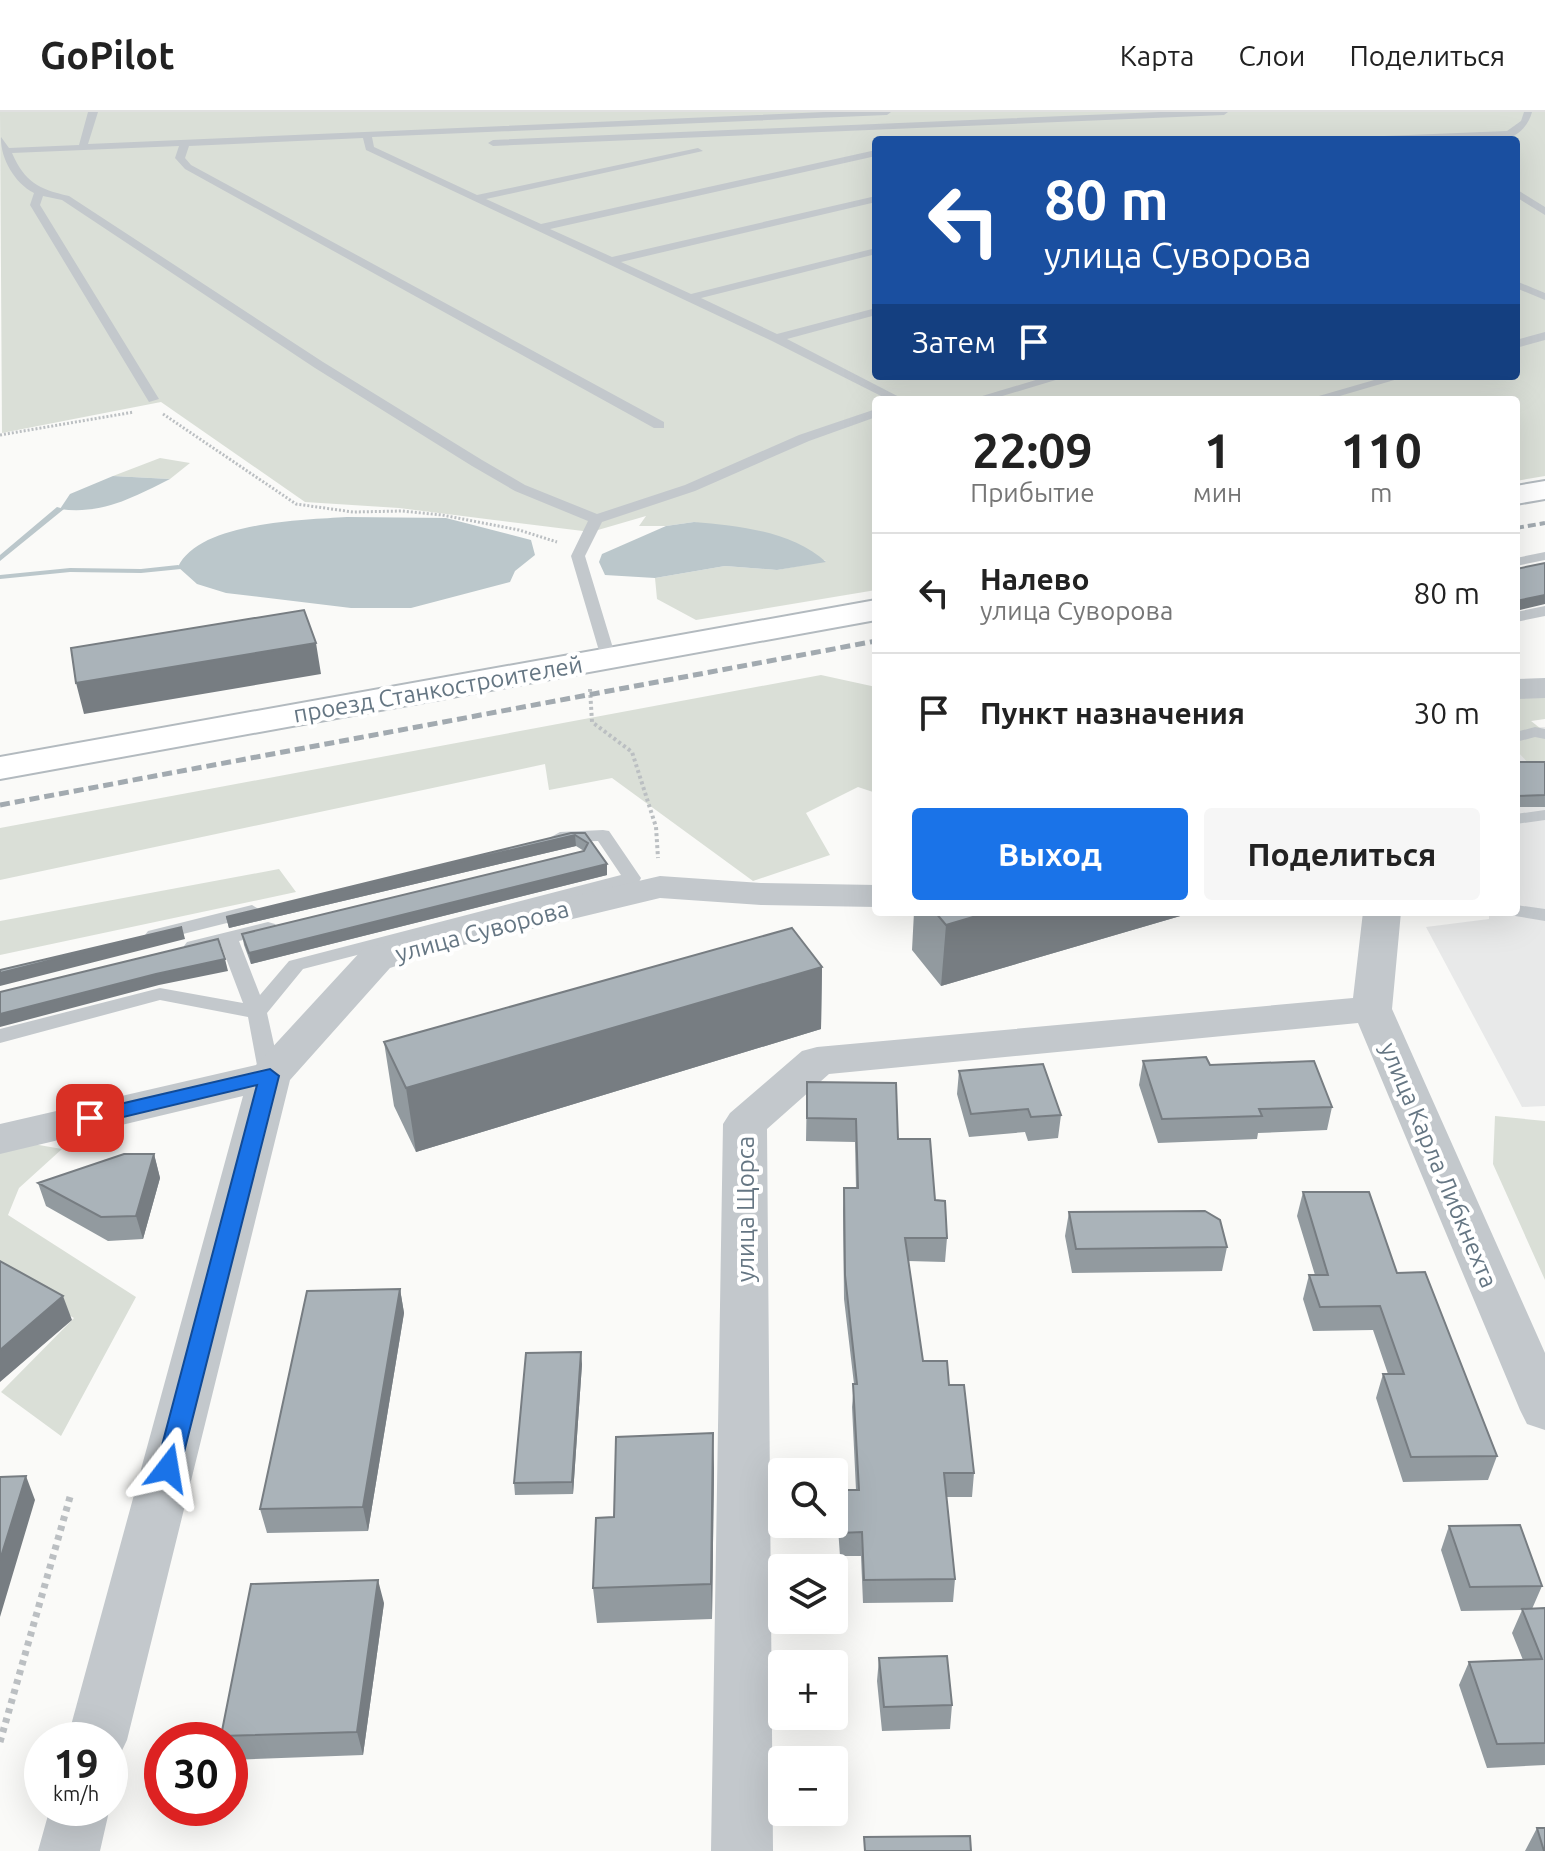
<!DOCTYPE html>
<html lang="ru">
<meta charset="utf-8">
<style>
:root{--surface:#fff;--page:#f6f6f6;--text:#222;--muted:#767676;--line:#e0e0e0;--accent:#1a73e8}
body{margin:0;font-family:Ubuntu,sans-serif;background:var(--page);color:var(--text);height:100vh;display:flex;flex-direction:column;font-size:30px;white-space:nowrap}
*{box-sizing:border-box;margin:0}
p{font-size:26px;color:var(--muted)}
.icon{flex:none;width:44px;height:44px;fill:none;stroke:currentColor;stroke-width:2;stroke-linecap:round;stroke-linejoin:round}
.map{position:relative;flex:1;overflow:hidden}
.details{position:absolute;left:872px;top:284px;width:648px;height:520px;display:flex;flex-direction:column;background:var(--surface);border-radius:8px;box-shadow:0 8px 32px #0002}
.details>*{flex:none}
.banner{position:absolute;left:872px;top:24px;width:648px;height:244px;border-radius:8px;box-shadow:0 8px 32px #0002;background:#1a4fa0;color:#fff;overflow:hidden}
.tools{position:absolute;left:768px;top:1346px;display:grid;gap:16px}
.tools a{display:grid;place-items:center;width:80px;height:80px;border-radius:8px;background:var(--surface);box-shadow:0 8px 32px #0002;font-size:40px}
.speed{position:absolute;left:24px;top:1610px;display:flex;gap:16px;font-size:40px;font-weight:700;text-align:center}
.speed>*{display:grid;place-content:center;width:104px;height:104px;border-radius:50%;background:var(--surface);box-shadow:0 8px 32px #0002;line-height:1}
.speed small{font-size:20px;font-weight:400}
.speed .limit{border:12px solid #d22;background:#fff;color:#111}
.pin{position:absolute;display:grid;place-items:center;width:68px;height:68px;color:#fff;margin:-34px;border-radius:16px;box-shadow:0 4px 12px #0006}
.me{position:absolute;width:88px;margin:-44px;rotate:14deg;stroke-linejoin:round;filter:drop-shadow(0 0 6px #0008)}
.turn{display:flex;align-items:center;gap:28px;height:168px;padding:0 40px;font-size:36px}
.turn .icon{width:104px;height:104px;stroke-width:2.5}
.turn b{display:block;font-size:56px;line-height:68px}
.then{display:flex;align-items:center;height:76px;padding:0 40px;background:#0003;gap:16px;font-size:30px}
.eta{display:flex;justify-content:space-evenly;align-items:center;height:136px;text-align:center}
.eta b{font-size:48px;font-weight:600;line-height:56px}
.action{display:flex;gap:16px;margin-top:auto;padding:16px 40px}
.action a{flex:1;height:92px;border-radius:8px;background:var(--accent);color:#fff;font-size:32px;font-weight:600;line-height:92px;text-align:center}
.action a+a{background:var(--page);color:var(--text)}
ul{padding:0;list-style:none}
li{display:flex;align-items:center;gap:24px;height:120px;padding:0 40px;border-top:2px solid var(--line)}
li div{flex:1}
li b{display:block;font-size:30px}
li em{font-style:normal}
header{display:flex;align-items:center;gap:48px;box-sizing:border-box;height:112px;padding:0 40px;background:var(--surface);border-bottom:2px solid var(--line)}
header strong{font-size:38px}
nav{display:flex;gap:44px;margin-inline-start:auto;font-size:28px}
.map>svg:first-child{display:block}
</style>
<header>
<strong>GoPilot</strong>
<nav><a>Карта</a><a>Слои</a><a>Поделиться</a></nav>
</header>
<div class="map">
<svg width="1545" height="1739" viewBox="0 0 1545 1739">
<rect width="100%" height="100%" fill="#fafaf8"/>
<path fill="#e8e9e9" d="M1545,615V994L1522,995L1426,815L1489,807V800H1516V616Z"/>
<path fill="#dadfd7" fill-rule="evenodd" d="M0,0H1545V364L1516,369V288H876V478L696,508L657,487L655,466L725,454L777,458L826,449L694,410L666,414H639L646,404L591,420L399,396L305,390L161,290L2,321ZM876,28H1516V264H876Z
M160,346L190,351L170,367L113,364Z
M821,563L876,575V681L858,675L806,701L830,743L753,769L612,666L549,678L545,652L0,768V716Z
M1545,580V607L1531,609L1545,620V656L1532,655L1516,638V582Z
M279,757L296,780L0,843V809Z
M1495,1004L1545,1009V1168L1493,1052Z
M16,1029L62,1037L19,1076L8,1103L136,1185L61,1324L1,1280L74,1206L0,1164V1033Z"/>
<path fill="#bbc7cb" d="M113,364L170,367C134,385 102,403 60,397L70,382Z
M347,405L446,406L531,428L535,443L515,459L510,470L411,496H351L226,481L197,472L178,455C199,410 302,408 347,405Z
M694,410C739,414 792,419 826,450L777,458L725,454L655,466L605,463L599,450L602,442L666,414Z"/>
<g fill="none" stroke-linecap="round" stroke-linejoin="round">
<path fill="#bbc7cb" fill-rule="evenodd" d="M57,395L64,397L0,449V443Z
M178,453L182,455L181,457L141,461L70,460L0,467V463L70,456L141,457Z"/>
<defs>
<path id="secondary" d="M1545,369V387L1516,392V374Z
M876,488V508L0,667V645Z"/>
</defs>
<use href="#secondary" stroke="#b3babf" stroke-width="4"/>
<path stroke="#bbbfc2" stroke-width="3" stroke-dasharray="2 2" stroke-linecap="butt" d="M163,302L296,392L353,400L402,399L442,403L519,418L557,430
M0,323L134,300"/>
<path stroke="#bbbfc2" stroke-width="4" stroke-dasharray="3 3" stroke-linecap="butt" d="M590,577L592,610L632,640L656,715L658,746"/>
<path stroke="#bbbfc2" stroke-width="7" stroke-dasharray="5 5" stroke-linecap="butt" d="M0,1630L70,1385"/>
<path fill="#c3c8cc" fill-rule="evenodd" d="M88,0H98L88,32L825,0H891L887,3L372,25L374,35L477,83L698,36L703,39L486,87L541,112L876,38V44L550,117L612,145L876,84V90L621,150L691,182L876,136V142L701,186L777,222L876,196V203L787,227L905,288H889L772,229L366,38L363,26L189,34L185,46L191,53L664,310V316H654L185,57L175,46L179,34L12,41C25,70 38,77 69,84L323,250L482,348L525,373L597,402L685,373L799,323L876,297V305L809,329L695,379L602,410L585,444L616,546L614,549H602L571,444L588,409L515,379L472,354L315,256L62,88L43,84L40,93L159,287L149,290L30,93L34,81C14,71 0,45 1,25L9,36L79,33Z
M1160,0H1228L1224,3L493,34L488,31L493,28Z
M1524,0H1532C1528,16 1514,28 1497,28L1500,25L1355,28L1360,25L1507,19L1521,9Z
M1516,77L1545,95V103L1516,85Z
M1516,169L1545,181V188L1516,176Z
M1545,220V228L1516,236V228Z
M1049,264H1069L989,288H969Z
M1388,264H1408L1326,288H1305Z
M1545,440V448L1516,454V446Z
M1545,494V504L1516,510V500Z
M1535,615L1545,617V627L1535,625L1516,630V620Z
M1545,698V708L1516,712V702Z
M603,718L609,719L641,766L639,770L303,857L267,901L281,964L277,969H263L259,964L248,905L160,888L0,931V917L160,876L243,891L221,833L194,840L187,838L184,834L187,830L268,810L275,812L278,816L275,820L239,829L260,883L289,849L621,763L598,729L560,730L551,725L560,720Z
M252,793L262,799L259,803L155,829L145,823L148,819Z
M1516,793L1545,797V809L1509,803L1507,800H1516Z"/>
<path fill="#c3c8cc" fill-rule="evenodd" d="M1545,566V586L1516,587V567Z
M660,764L761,771L876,773V795L761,793L660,786L447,837L390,856L290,968L127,1628L118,1647L110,1651V1628H67L243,984L0,1042V1012L256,953L362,838L436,816Z
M1363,800H1401L1392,897L1545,1241V1318L1527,1312L1520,1298L1358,911L829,962L767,1017L773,1739H711L723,1012L730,1001L802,939L817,935L1353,886Z
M50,1696L110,1695L100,1739H38Z"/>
<use href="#secondary" fill="#fff" fill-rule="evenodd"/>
<path stroke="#a2aab0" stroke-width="4" stroke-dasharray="8 4" stroke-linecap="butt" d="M1516,416L1545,411"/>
<path stroke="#a2aab0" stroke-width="5" stroke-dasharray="10 5" stroke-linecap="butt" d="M0,693L876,529"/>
</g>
<path fill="#929a9f" d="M1516,650H1545V695H1516Z
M585,721L607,752V763L251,852L244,833L242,822L584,739L576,734L229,816L226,805Z
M914,800H1194L941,874L912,838Z
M822,855L821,917L416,1040L394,994L384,930Z
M1143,949L1210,953L1332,995L1327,1018L1258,1021L1257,1027L1158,1031L1139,973Z
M959,959L1061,1003L1058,1026L1028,1029L1025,1020L969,1025L957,982Z
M807,970L898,1027L935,1088L947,1126L945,1150L908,1149L923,1249L949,1273L974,1361L972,1385H946L955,1467L953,1490L863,1491L861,1444H840L837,1402L838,1378H856L852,1295L854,1272L844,1187L843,1099L844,1076H856L855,1030L806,1029Z
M154,1042L160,1066L143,1127L108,1129L46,1094L38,1071Z
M1303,1080L1397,1161L1497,1344L1488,1368L1403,1370L1376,1286L1383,1262H1388L1373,1218L1313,1219L1303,1187L1309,1163H1315L1297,1104Z
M1069,1100L1227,1135L1222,1159L1072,1161L1065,1124Z
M400,1177L404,1201L368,1419L267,1421L260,1397Z
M582,1252L573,1382L515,1383L514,1371Z
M714,1356L712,1507L597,1511L593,1476L614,1405Z
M1449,1414L1542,1474L1532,1497L1545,1496V1653L1487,1656L1459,1573L1469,1550L1523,1548L1512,1521L1522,1498L1461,1499L1441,1438Z
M384,1491L363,1643L230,1648V1628H222L221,1624Z
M879,1546L952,1593L950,1617L882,1619L877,1569Z
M1537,1716L1545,1739H1525Z"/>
<path fill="#777d82" d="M1545,483V492L1516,499V489Z
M316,531L321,562L84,602L76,571Z
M575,723L576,734L229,816L226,805Z
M607,752V763L251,852L249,841Z
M990,800H1194L941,874L946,813Z
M182,815L185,827L0,874V861Z
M225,847L228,859L159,873L0,915V902L156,862Z
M822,855L821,917L416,1040L406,976Z
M154,1042L160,1066L143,1127L136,1104Z
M400,1177L404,1201L368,1419L363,1395Z
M63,1184L72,1208L0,1270V1238Z
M581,1240L582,1252L573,1382L572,1370Z
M713,1321L714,1356L712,1507L711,1472Z
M26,1364L35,1388L0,1505V1448Z
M378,1468L384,1491L363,1643L357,1620Z"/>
<path fill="#aab3b9" stroke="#777d82" stroke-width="2" d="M1545,451V483L1516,489V457Z
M304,498L316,531L76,571L71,536Z
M1516,650H1545V683L1516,684Z
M571,721H585L607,752L249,841L242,822L584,739L588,731L575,723L226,805Z
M935,800H990L946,813Z
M182,815L0,861V858Z
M792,816L822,855L406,976L384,930Z
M218,827L225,847L156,862L0,902V880Z
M1206,945L1210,953L1314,949L1332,995L1259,997L1262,1004L1162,1007L1143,949Z
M1043,952L1061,1003L1031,1005L1028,997L971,1002L959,959Z
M807,970L896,971L898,1027H930L935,1088L945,1089L947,1126H905L923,1249H947L949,1273H964L974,1361H944L955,1467L864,1468L862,1420L840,1421L838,1378H859L853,1272H857L845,1163L844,1076H858L856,1007L807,1006Z
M124,1042H154L136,1104L101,1105L38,1071Z
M1303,1080H1369L1397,1161L1425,1160L1497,1344L1411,1345L1383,1262H1404L1380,1194L1320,1195L1309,1163H1328Z
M1205,1099L1220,1108L1227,1135L1076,1137L1069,1100Z
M0,1149L63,1184L0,1238Z
M400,1177L363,1395L260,1397L307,1179Z
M581,1240L572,1370L514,1371L526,1241Z
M713,1321L711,1472L593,1476L596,1406L614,1405L616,1325Z
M26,1364L0,1448V1365Z
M1520,1413L1542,1474L1470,1475L1449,1414Z
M378,1468L357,1620L221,1624L251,1472Z
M1545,1496V1631L1497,1632L1469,1550L1542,1547L1522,1497Z
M947,1544L952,1593L884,1595L879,1546Z
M1537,1716H1545V1739H1544Z
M970,1724L971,1739H865L864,1725Z"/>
<path fill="#1a73e8" stroke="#114b97" stroke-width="2" d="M270,957L279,964L180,1356L176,1363L168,1366L159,1363L156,1356L257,973L90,1013L80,1006L90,999Z"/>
<g text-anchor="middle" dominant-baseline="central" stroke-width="8" stroke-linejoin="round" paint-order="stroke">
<g font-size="24" fill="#657683" stroke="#fff">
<text transform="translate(438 577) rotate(-10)">проезд Станкостроителей</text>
<text transform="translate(482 819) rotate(-15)">улица Суворова</text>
<text transform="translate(1439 1053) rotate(67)">улица Карла Либкнехта</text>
<text transform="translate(745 1097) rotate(-90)">улица Щорса</text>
</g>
</g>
</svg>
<div class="tools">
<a><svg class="icon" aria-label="search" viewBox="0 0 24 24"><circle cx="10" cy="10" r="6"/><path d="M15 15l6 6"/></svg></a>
<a><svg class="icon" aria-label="layers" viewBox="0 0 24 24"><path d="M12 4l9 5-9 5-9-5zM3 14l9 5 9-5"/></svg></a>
<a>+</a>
<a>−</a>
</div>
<div class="speed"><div>19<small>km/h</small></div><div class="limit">30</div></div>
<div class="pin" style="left:90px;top:1006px;background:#d93025"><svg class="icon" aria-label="arrive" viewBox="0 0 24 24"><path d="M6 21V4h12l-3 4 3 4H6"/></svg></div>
<svg class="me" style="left:168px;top:1356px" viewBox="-20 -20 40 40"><path d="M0-17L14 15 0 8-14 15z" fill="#1a73e8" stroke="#fff" stroke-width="4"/></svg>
<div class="banner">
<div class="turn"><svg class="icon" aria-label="left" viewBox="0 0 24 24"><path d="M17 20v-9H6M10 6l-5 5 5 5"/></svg><div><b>80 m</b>улица Суворова</div></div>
<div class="then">Затем<svg class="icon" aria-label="arrive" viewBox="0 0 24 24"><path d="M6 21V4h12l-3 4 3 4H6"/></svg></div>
</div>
<section class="details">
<div class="eta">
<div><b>22:09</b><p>Прибытие</p></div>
<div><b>1</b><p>мин</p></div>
<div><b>110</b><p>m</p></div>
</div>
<ul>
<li><svg class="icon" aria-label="left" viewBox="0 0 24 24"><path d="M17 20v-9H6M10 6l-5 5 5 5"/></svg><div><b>Налево</b><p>улица Суворова</p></div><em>80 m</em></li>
<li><svg class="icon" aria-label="arrive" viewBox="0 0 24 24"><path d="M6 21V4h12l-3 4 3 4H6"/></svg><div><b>Пункт назначения</b></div><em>30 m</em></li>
</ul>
<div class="action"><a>Выход</a><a>Поделиться</a></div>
</section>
</div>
